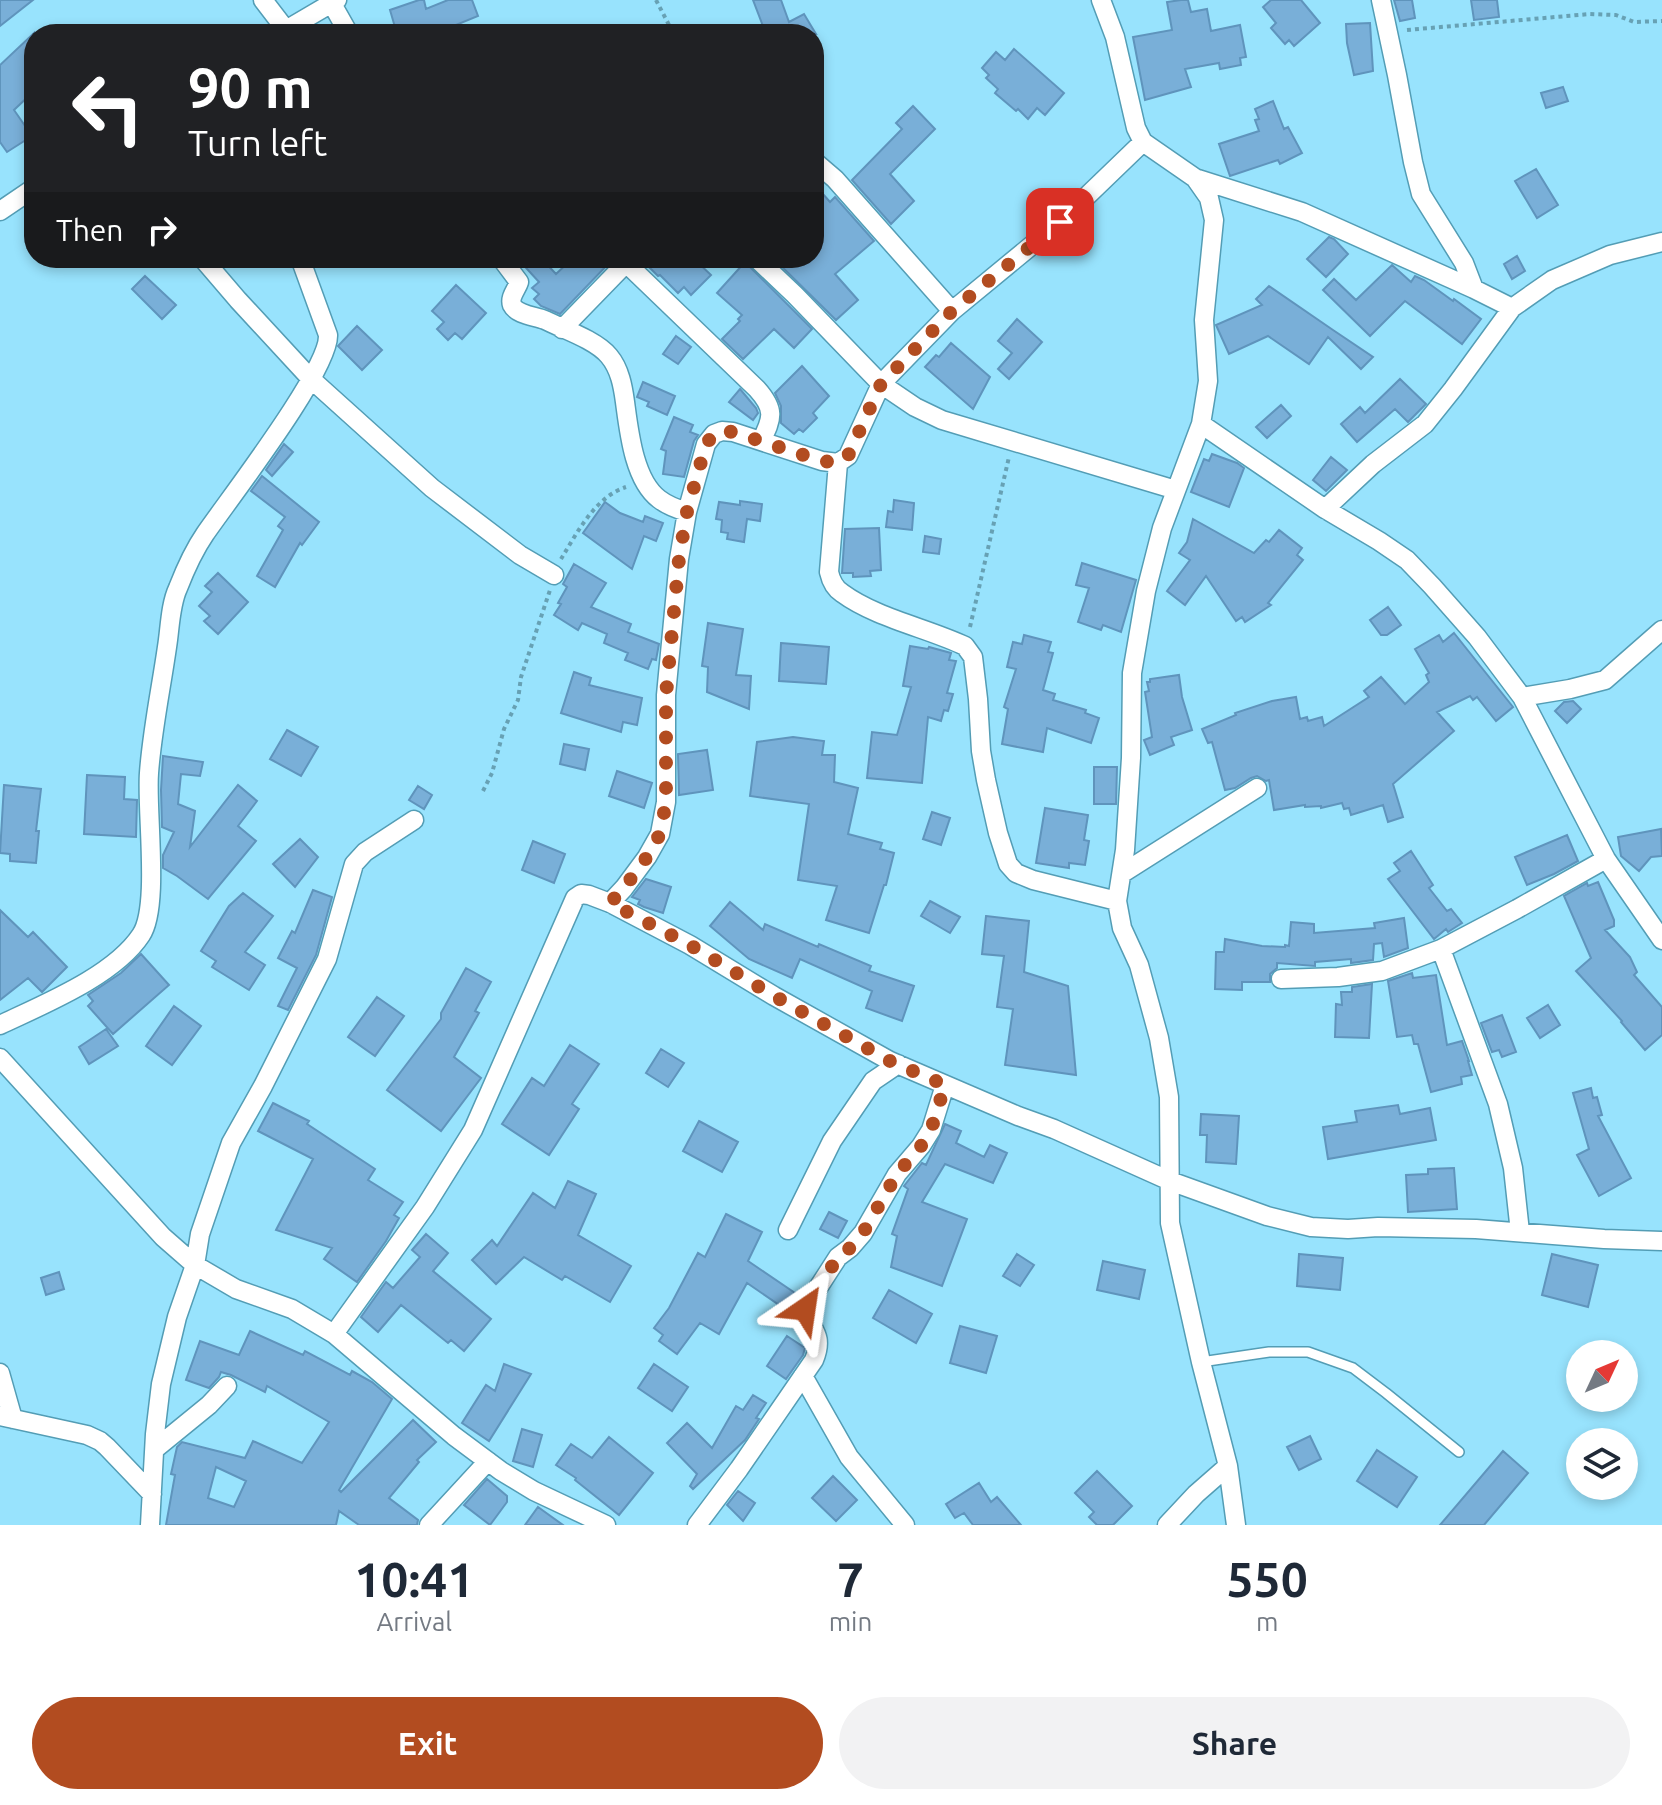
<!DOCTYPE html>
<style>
:root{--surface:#fff;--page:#f2f2f3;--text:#1f2937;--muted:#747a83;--accent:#b24c20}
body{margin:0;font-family:Ubuntu,sans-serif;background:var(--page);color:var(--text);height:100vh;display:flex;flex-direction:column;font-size:30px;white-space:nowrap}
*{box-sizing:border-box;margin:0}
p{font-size:26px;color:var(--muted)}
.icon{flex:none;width:44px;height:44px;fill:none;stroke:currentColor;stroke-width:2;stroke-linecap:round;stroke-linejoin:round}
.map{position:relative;height:1525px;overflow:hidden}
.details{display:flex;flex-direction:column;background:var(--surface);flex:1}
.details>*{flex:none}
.guide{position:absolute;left:24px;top:24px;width:800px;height:244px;border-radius:32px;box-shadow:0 4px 12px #0003;background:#202124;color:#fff;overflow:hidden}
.needle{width:52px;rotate:46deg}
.tools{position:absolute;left:1566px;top:1340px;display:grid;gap:16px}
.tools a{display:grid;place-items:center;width:72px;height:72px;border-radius:50%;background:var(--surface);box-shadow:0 4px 12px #0003;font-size:40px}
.pin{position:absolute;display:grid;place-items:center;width:68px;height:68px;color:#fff;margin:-34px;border-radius:16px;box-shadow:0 4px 12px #0006}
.me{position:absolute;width:88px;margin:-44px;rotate:32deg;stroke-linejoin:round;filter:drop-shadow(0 0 6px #0008)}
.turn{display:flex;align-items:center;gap:28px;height:168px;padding:0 32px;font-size:36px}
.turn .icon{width:104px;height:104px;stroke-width:2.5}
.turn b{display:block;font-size:56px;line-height:68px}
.then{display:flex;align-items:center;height:76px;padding:0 32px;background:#0003;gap:16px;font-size:30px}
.eta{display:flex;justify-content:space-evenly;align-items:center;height:136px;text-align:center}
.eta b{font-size:48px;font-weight:700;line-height:56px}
.cta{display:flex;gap:16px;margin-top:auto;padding:16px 32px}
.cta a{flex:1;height:92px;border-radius:48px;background:var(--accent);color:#fff;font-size:32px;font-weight:700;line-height:92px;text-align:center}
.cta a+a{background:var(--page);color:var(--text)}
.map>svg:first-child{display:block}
</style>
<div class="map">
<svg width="1662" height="1525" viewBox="0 0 1662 1525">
<rect width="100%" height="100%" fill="#98e3fd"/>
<path fill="#79afd8" stroke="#5f94bc" stroke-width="2" fill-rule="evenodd" d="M0,0H33L0,26Z
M419,0H424L426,9L448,0H472L478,16L434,34H397L390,10Z
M753,0H781L789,22L804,14L816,34H766Z
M1181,0H1188L1191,12L1207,9L1211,31L1240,25L1246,57L1240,58L1241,65L1220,69L1219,63L1185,69L1191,87L1145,100L1133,37L1172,30L1167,2Z
M1271,0H1301L1320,23L1294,46L1289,40L1285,44L1271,28L1276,23L1263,7Z
M1394,0H1412L1415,18L1400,21Z
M1471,0H1497L1499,17L1474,20Z
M1370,23L1373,71L1354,75L1347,43L1346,24Z
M34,33V91L14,110L32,136L7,152L0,142V65Z
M1014,49L1064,93L1045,115L1037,108L1028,119L1018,109L1016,111L995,93L998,89L986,78L989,75L982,68L996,52L1005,60Z
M1563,87L1568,101L1546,108L1541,93Z
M1273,101L1284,129L1288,127L1302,153L1280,164L1278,160L1230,176L1219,144L1259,131L1255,120L1259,119L1255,109Z
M913,106L935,129L890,174L914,201L891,224L852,180L902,129L896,123Z
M1536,169L1558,205L1537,218L1515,181Z
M814,184L830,202L835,197L874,241L835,274L858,300L836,320L773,258H814Z
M1329,237L1334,239L1348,254L1326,277L1307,259Z
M1517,256L1525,271L1512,279L1504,264Z
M517,258H541L556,274L573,258H614L560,314L541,306L534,299L539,294L532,288L539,282Z
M643,258H693L711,275L691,295L684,287L678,293L660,275L658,276L643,261Z
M745,262L812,329L794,348L774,329L743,359L722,339L740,321L738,319L742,315L717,293Z
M1392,265L1411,282L1415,276L1424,280L1453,301L1454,299L1481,319L1462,344L1405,301L1370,336L1323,290L1334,279L1356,300Z
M145,276L176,305L162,319L132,289Z
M456,285L486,313L462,339L455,333L448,340L437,329L444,322L432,311Z
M1269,286L1333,330L1373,357L1361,369L1328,337L1309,364L1268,336L1229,354L1216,325L1262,305L1256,299Z
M1017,319L1042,342L1009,379L998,369L1012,353L998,341Z
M357,326L382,350L362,370L338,346Z
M676,336L691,347L678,364L663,354Z
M951,343L990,377L973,409L925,367L936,355L939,357Z
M802,366L829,396L813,413L817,418L803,432L799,429L794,434L781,423V406L775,393Z
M1400,379L1426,404L1408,422L1395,409L1357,442L1341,424L1360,407L1365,413Z
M643,382L675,396L667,415L647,406L649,402L637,397Z
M740,389L756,408L758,413L753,420L729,402Z
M1281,405L1291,416L1267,438L1256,427Z
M674,417L693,425L690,432L698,435L694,441L684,477L663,474L666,451L661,449Z
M284,444L293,452L272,476L266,470Z
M1212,454L1237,463L1244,468L1229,507L1191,492L1204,459L1209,461Z
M1331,457L1347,470L1326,491L1313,480Z
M262,476L319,522L302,545L300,543L275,587L257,576L283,530L278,526L285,517L251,491Z
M894,500L914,503L912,530L886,527L888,511L893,512Z
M740,501L762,504L760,521L747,519L744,542L727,539L728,533L721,532L722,520L716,519L719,502L740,505Z
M605,502L620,513L643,522L645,516L663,523L656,541L644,536L632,569L583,533Z
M1193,519L1254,553L1266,540L1269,542L1279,530L1302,548L1297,555L1303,560L1268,603L1271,605L1245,622L1242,617L1236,621L1206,576L1185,605L1167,591L1190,560L1179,553L1187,542Z
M879,528L881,570L870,571L871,576L853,577V573H842L845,529Z
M925,536L941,539L939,554L923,552Z
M1082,563L1136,580L1121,632L1103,625L1101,630L1078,622L1089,588L1076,585Z
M574,564L606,583L591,607L631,624L628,632L659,644L656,660L652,659L648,669L625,660L628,653L604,643L607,634L582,623L578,630L554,615L561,604L558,603L567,587L563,584Z
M218,573L248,602L218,634L204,621L210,616L199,606L212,592L205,586Z
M1388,607L1401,625L1387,635H1381L1370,620Z
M708,623L743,629L736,675L751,676L749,709L707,692L708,667L702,666Z
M1454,633L1513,707L1496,721L1477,697L1473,700L1470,696L1437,712L1454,731L1393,784L1403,817L1388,822L1383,805L1351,815L1349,808L1344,809L1342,803L1321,808V806L1305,807V805L1274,810L1269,780L1266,781L1257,776L1251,778L1235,788L1225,790L1212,742L1208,743L1202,729L1236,715L1235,713L1272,701L1296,697L1300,719L1307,717L1308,721L1322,717L1324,726L1369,697L1364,691L1381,677L1405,704L1429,682L1426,675L1429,673L1415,649L1439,635L1443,642Z
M1024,635L1051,642L1048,652L1053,653L1043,690L1055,694L1053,700L1086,710L1085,713L1099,718L1091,743L1047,728L1043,752L1002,744L1008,709L1004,707L1016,669L1007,667L1013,642L1022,644Z
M781,643L829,647L826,684L779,681Z
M910,646L928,649L929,647L951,653L949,660L956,661L947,693L953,694L948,711L944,710L941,721L928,717L922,783L867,778L872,732L897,735L911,687L903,686Z
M574,672L591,678L589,685L642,698L637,725L623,722L621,732L561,713Z
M1179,675L1182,697L1192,730L1171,737L1174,745L1150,755L1144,740L1152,737L1145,692L1149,691L1147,682H1150V679Z
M1573,701L1581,709L1567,723L1555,711L1564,702Z
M287,730L318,747L301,776L270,759Z
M793,737L824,741L822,755H835L834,782L858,788L848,834L882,843L880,849L894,853L886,885H884L869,933L826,920L837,886L798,880L809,804L750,796L757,742Z
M564,744L589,749L585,770L560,764Z
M707,750L713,790L679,795L678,754Z
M163,756L203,762L200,776L181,774L178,804L195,811L190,847L238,785L257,801L238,826L256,841L208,899L177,876L163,868V855L174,832L162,827L161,790Z
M1094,767H1117L1116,804H1094Z
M617,771L652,783L644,808L609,796Z
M87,775L125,777L124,799L137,800L136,837L84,834Z
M4,785L41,789L36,831H39L36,863L10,861V854L0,853Z
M418,786L432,795L424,809L409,800Z
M1045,808L1088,815L1084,840L1089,841L1085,865L1069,863V868L1036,863Z
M932,812L950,818L941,845L923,839Z
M1661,829L1662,856L1651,857L1639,871L1621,856L1618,837Z
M1567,835L1578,861L1554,874L1527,885L1515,857Z
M300,839L318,857L295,887L273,864Z
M533,841L565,854L554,883L522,870Z
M1411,851L1433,885L1429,888L1447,911L1451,909L1462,923L1448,932L1446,929L1434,939L1388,879L1400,871L1394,863Z
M646,879L671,887L663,913L644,907L638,904L640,900L632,897Z
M1598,882L1614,920V926L1605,930L1630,957L1637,972L1634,975L1662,1007V1035L1645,1050L1621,1022L1622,1021L1576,971L1591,958L1564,896L1587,883L1588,886Z
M313,890L332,897L316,955L288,1010L278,1006L297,968L278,958L292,931L295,933Z
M243,893L273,916L245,952L265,965L249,990L212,967L216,961L201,951L229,906Z
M930,901L960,917L950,933L921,916Z
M730,902L763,930L765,924L818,947L819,944L871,966L869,971L914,986L902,1021L866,1008L872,991L800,959L792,978L749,959L710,926Z
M0,910L28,937L33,932L67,967L42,992L28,978L0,1000Z
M986,916L1029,921L1024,972L1068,986L1076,1075L1005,1065L1013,1009L997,1007L1004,956L982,954Z
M1404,918L1408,948L1384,957L1382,943L1374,944L1373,960L1351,963V959L1315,962V966L1277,963V968L1270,974V982H1242V990L1215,989L1216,952H1224L1225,939L1262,946L1285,947V945L1289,946L1291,922L1314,924V933L1375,928L1374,923Z
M141,954L169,985L113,1034L88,1006L93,1001L88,995L121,973Z
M466,968L491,982L475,1011L479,1013L454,1057L481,1078L441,1131L387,1090L441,1019V1013Z
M1412,973L1413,978L1436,975L1447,1045L1462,1041L1469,1061H1468L1472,1075L1461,1077L1462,1084L1431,1092L1418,1044H1414L1412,1035L1397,1037L1388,981Z
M1372,984L1369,1038L1335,1037L1336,1004L1342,1005L1341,992H1352V987Z
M377,997L404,1016L375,1056L348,1037Z
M1548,1005L1560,1025L1540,1038L1527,1018Z
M174,1006L201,1026L172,1065L146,1046Z
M1502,1015L1516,1052L1502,1057L1499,1050L1492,1052L1481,1023Z
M106,1029L118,1046L89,1064L79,1047Z
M570,1045L599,1064L572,1104L579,1109L549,1155L502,1124L532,1078L544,1086Z
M661,1049L684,1063L668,1087L646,1073Z
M1591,1088L1593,1098L1597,1097L1602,1115L1598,1116L1631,1178L1599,1196L1577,1155L1589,1149L1573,1093Z
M273,1103L309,1121L307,1124L375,1169L368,1180L403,1202L394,1215L399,1218L386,1241L357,1282L324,1259L332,1248L276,1230L313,1159L258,1131Z
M1398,1105L1400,1114L1430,1108L1436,1140L1328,1159L1323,1127L1357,1122L1355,1111Z
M1201,1114L1239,1116L1236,1164L1206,1162L1207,1135H1200Z
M699,1121L738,1142L722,1172L683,1151Z
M945,1124L961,1131L956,1143L984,1157L990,1145L1007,1153L993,1183L945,1164L922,1202L967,1219L942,1286L891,1267L897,1236L892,1234L908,1189L904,1186L922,1163L926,1165Z
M1454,1168L1457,1209L1408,1212L1406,1175L1428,1174V1169Z
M568,1181L596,1194L578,1235L631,1266L610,1302L565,1276L562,1280L524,1257L496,1284L472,1260L492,1240L497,1246L533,1193L555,1208Z
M829,1212L847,1221L838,1238L820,1229Z
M726,1214L762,1232L748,1261L798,1295L788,1311L747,1283L719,1334L700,1323L677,1354L659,1341L663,1335L654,1328L669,1308L698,1253L705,1257Z
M426,1234L448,1253L433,1271L491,1319L464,1351L451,1340L448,1343L401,1305L378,1332L361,1317L386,1282L393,1288L420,1257L412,1250Z
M1017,1254L1034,1265L1020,1286L1003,1276Z
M1299,1254L1343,1258L1340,1290L1297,1286Z
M1552,1254L1598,1265L1588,1307L1542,1295Z
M1103,1261L1145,1270L1139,1299L1097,1290Z
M59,1272L64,1289L46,1295L41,1278Z
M889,1290L932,1314L916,1343L873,1318Z
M960,1326L997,1336L986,1373L950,1363Z
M250,1331L303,1355L305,1351L350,1375L352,1371L372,1382L392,1399L339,1490L341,1492L413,1420L436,1442L417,1460L419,1462L389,1498L418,1520L417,1525H359L339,1511L336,1525H166L175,1475L171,1474L177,1447L182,1442L245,1458L253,1441L302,1463L329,1422L267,1386L265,1392L231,1375L221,1372L219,1377L209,1388L186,1380L200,1341L239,1355ZM216,1467L246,1481L234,1507L208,1498Z
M787,1336L805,1348L803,1355L786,1379L767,1366Z
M504,1364L531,1374L489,1441L462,1423L486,1385L495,1391Z
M654,1364L688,1387L672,1411L638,1388Z
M753,1395L766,1403L756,1418L759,1419L745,1440L693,1489L690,1486L697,1474L667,1443L687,1423L712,1448L736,1406L743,1410Z
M522,1429L542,1435L533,1467L513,1461Z
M1310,1436L1321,1459L1299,1470L1287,1447Z
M609,1437L653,1473L619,1515L575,1480L576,1478L556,1465L571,1444L592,1458Z
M1377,1450L1417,1477L1397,1507L1357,1481Z
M1503,1451L1528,1473L1484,1525H1440Z
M1097,1471L1132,1506L1113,1525H1097L1089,1517L1094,1512L1075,1493Z
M833,1476L857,1500L836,1521L812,1498Z
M487,1479L507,1496V1502L490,1525L464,1505Z
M979,1483L991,1502L997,1497L1021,1525H973L964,1513L955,1518L946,1504Z
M738,1491L755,1503L743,1521L727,1505Z
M538,1507L563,1525H525Z"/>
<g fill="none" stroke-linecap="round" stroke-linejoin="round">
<defs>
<path id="lane" d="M1201,1362L1269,1352H1308L1353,1368L1386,1393L1459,1452"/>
<path id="street" d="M263,0L286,30
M1101,0L1115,37L1136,128L1143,142L1195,178L1209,198L1214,220L1204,320L1208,381L1201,424L1162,528L1146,591L1132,673L1131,758L1125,850L1117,901L1122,928L1139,965L1159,1038L1169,1097L1170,1223L1201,1362L1228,1466L1236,1525
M1381,0L1397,75L1413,162L1421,194L1464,263L1474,289
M331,2L349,34
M279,34L337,0
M814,161L835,179L952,311
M1195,178L1302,212L1474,289L1512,308
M0,211L34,188
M202,258L238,300L311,379L432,488L520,555L554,575
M501,258L519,282C517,289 509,297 512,305C517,315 535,316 545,320C563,329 596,340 609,356C620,369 623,387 625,402C629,432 634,480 659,499C668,506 677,509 687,512
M756,258L795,295L881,384L915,407L942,420L1176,490
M626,263L757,389C775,409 773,418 761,441
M562,329L631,258
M1201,424L1325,509L1379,541L1407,560L1432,586L1477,637L1522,697L1606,859L1662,940
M838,463L829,572C831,581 834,588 842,593C876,618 927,628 965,646L973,657L978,699L981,751L986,780L998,833L1008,864L1016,873L1033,880L1117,901
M1325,509L1373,464L1425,424L1453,389L1512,308L1552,280L1610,255L1662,242
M1522,697L1570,689L1605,680L1662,630
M1123,873L1257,788
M610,903L624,888L647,857L660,834L666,802V695L679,559L687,512L706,444L714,434L722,431L733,432L822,461L838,463L848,456L881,384L952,311L1060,222L1143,142
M1441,949L1498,1104L1513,1168L1520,1232
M1281,979L1338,977L1382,971L1441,949L1517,909L1606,859
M0,1025C44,1004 114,976 141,935C160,907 146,811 149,773C152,731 161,689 167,647C170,629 170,605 178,588C185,570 194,550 205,534C229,499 330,369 328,335L300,258
M0,1058L163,1237L195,1265L236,1289L292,1309L334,1334L454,1436L501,1471L534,1491L606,1525
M788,1230L832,1141L873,1081L898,1064
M334,1334L425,1207L473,1130L575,898L581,894L589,895L610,903L690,945L774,996L890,1061L1018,1116L1054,1129L1170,1181L1267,1216L1311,1227L1348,1229L1378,1227L1476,1229L1604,1239L1662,1241
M0,1373L13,1419
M803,1376L849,1457L905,1525
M0,1416L87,1435L100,1441L107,1447L152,1494
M155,1449L209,1405L227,1386
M150,1525L155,1434L161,1384L177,1317L195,1265L200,1234L231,1143L263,1086L327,959L354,864L365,852L414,820
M429,1525L488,1461
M697,1525L739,1469L814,1360C827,1329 803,1327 807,1305L838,1257L850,1248L863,1233L897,1174L921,1146L931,1130L945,1085
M1167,1525L1196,1494L1228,1466"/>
</defs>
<use href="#lane" stroke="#539db5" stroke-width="12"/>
<use href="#street" stroke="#539db5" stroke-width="21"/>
<path stroke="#67a1b4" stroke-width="4" stroke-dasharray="4 4" stroke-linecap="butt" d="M656,0L669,25L677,34
M1407,30L1590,14L1616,15L1634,22L1662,21
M652,34L669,25
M561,559C577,533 595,497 626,487
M970,627L1009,457
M483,791L492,773L504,729L518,700L521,677L550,590"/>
<use href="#lane" stroke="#fff" stroke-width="9"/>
<use href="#street" stroke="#fff" stroke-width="18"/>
</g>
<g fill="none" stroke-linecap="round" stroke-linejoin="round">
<path stroke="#b24c20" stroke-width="14" stroke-dasharray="0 25.2" d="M805,1309L838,1257L850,1248L863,1233L897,1174L921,1146L931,1130L945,1085L890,1061L774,996L690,945L610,903L624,888L647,857L660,834L666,802V695L679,559L683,535L687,512L706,444L714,434L722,431L733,432L822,461L838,463L848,456L881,384L952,311L1060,222"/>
</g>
</svg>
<div class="tools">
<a><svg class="needle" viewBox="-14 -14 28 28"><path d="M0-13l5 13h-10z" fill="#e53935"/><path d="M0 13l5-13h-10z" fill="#747a83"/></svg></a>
<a><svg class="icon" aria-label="layers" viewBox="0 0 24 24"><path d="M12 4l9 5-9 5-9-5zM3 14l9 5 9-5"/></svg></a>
</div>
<div class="pin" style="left:1060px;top:222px;background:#d93025"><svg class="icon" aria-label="arrive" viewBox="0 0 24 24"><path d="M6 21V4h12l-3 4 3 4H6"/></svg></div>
<svg class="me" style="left:805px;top:1309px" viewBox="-20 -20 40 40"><path d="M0-17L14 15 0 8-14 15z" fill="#b24c20" stroke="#fff" stroke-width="4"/></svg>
<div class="guide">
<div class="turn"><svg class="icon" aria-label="left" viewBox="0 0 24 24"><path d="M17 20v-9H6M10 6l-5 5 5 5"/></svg><div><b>90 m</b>Turn left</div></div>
<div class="then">Then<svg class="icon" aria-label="right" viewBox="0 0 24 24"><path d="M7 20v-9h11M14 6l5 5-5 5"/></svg></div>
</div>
</div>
<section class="details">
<div class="eta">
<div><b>10:41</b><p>Arrival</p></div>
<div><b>7</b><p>min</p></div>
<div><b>550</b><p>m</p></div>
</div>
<div class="cta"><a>Exit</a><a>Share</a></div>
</section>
